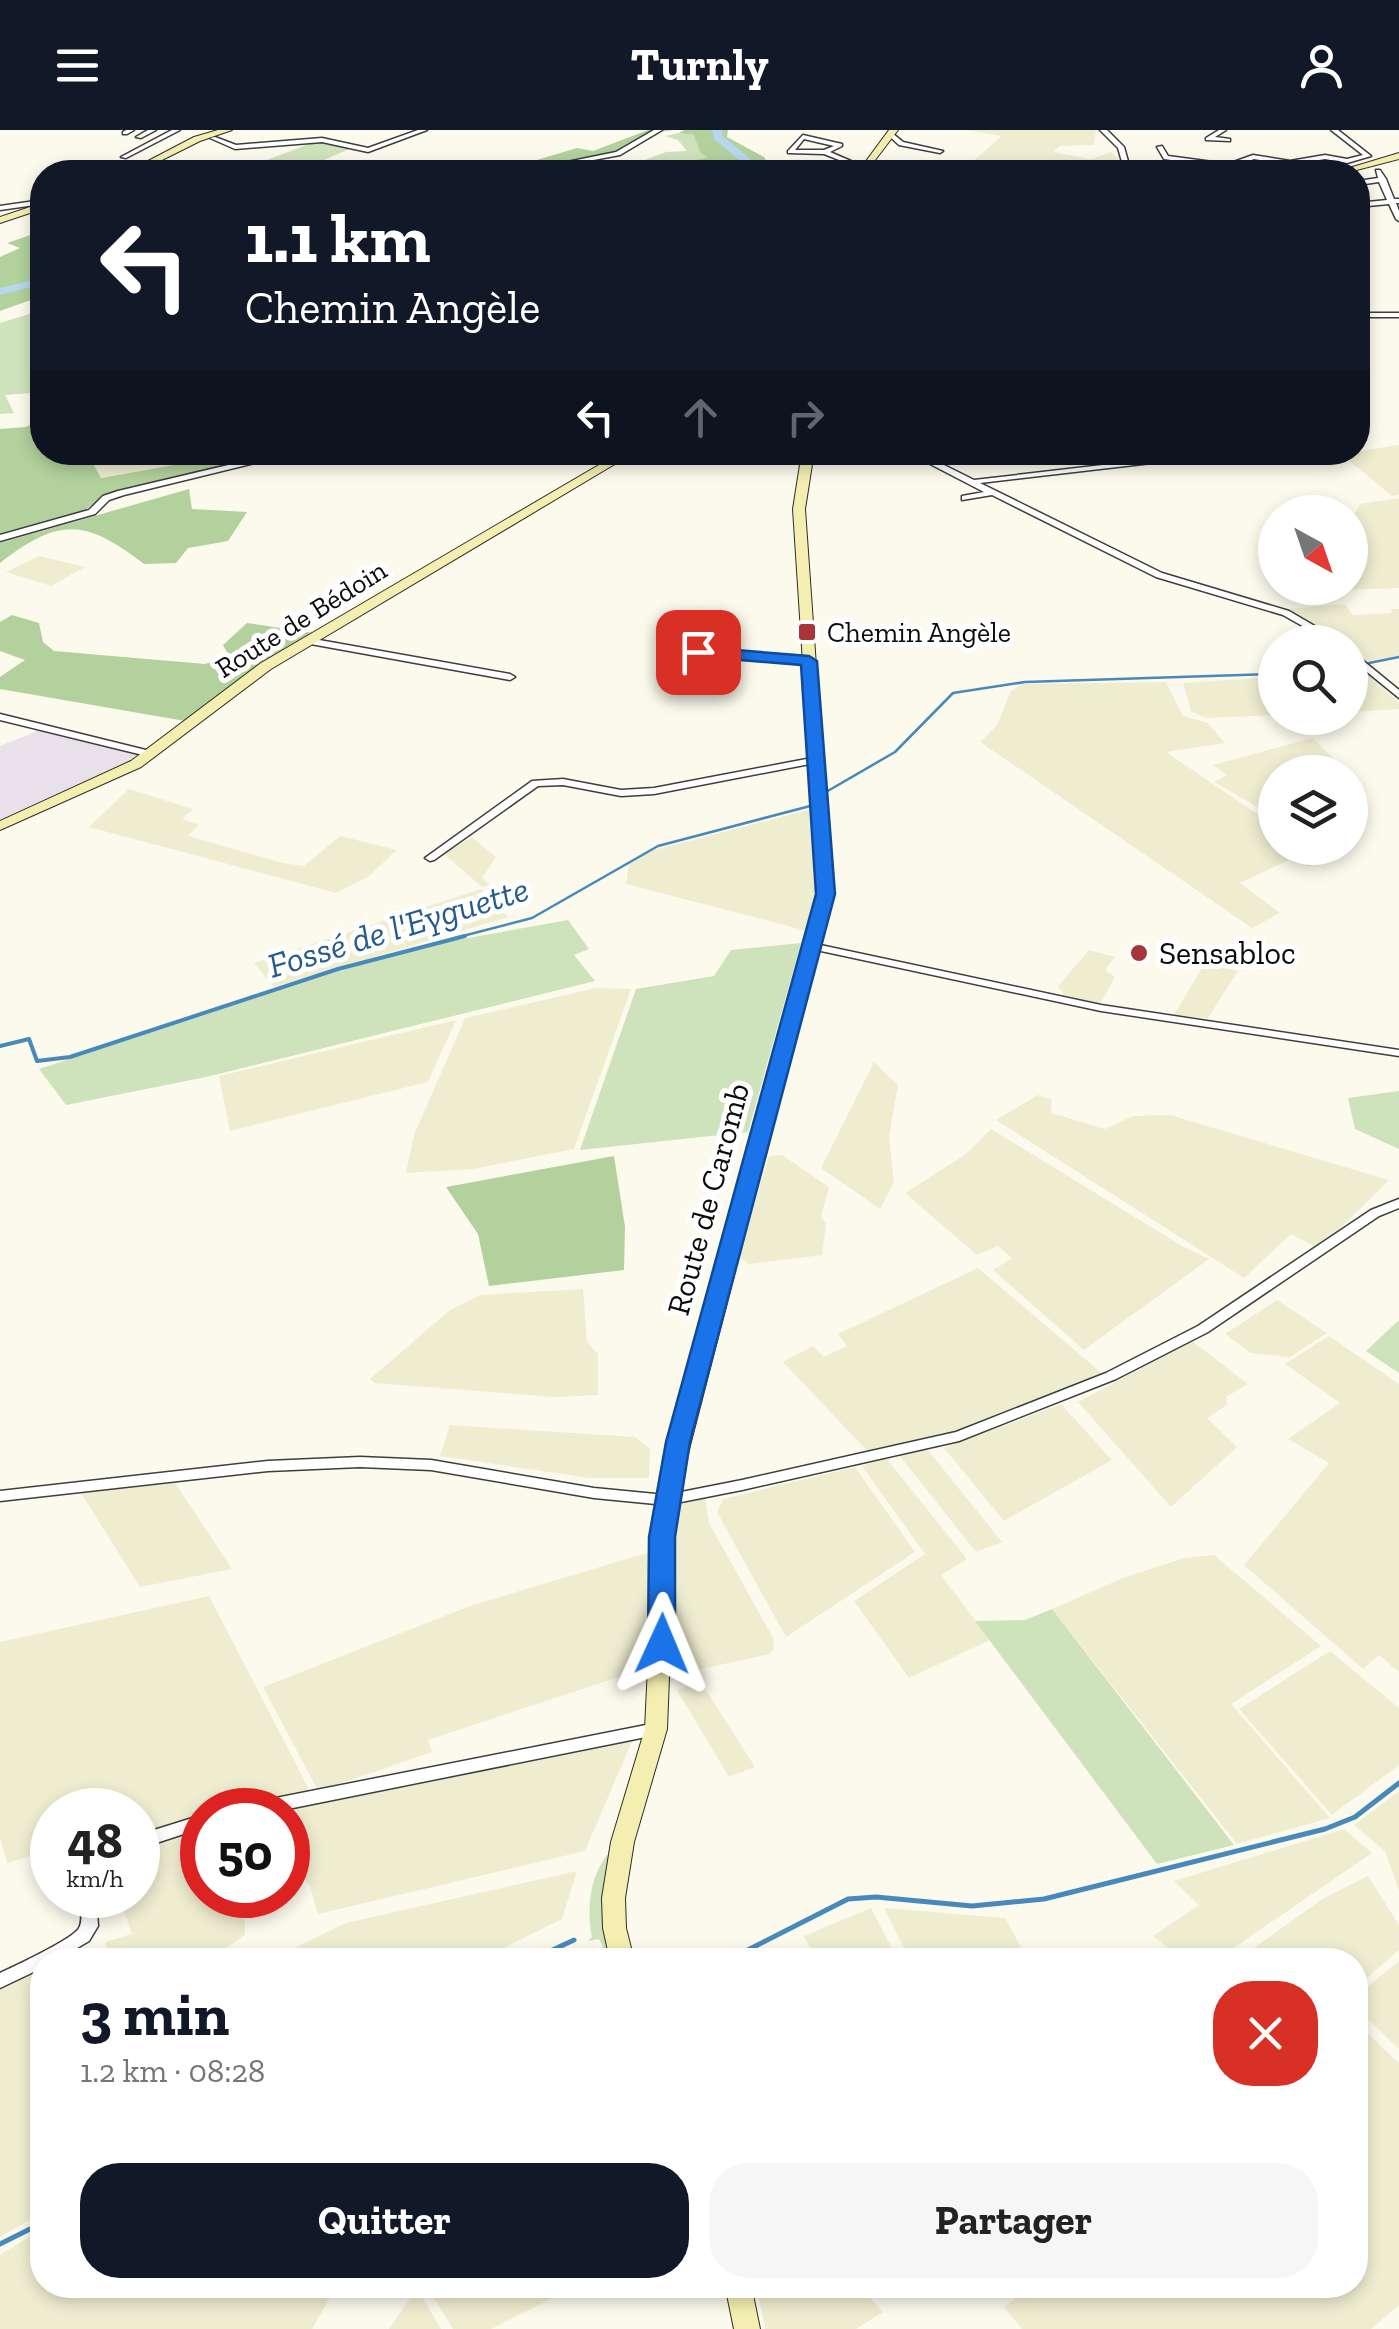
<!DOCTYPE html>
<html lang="fr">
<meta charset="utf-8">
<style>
:root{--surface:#fff;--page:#f6f6f6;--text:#222;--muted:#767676;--accent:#111827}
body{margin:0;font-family:"Zilla Slab",serif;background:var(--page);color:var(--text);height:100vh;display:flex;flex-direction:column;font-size:38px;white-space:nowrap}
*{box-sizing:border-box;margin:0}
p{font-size:32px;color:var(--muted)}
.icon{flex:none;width:55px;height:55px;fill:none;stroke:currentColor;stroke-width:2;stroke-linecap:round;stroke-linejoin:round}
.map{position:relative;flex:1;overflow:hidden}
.details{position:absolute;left:30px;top:1818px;width:1338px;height:350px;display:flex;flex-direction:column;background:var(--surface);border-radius:40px;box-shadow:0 5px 15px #0003}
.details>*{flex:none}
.top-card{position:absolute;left:30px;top:30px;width:1340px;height:305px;border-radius:40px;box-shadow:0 5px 15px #0003;background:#111827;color:#fff;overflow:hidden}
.needle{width:65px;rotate:140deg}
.controls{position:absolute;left:1258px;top:365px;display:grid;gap:20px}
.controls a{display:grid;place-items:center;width:110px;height:110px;border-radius:50%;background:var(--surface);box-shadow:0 5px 15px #0003;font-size:50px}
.speed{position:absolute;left:30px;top:1658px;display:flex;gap:20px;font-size:50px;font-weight:700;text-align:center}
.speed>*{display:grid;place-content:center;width:130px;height:130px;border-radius:50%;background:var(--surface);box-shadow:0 5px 15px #0003;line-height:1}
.speed small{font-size:25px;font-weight:400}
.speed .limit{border:15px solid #d22;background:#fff;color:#111}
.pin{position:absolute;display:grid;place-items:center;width:85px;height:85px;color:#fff;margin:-42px;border-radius:20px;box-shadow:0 5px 15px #0006}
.me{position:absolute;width:110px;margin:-55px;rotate:1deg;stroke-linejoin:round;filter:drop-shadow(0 0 8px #0008)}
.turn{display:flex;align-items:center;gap:35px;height:210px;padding:0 50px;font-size:45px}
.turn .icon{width:130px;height:130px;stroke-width:2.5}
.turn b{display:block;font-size:70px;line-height:85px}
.lanes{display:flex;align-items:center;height:95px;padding:0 50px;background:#0003;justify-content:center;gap:50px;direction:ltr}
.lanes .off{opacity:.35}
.round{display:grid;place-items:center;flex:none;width:105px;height:105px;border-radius:40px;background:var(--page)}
.summary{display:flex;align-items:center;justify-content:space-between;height:170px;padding:0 50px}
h1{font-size:60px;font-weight:700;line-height:75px;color:var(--accent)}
.primary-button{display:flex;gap:20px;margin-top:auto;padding:20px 50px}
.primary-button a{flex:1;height:115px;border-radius:40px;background:var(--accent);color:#fff;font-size:40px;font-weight:700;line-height:115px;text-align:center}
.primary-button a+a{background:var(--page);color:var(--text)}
header{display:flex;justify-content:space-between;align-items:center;height:130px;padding:0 50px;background:var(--accent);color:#fff;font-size:45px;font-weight:700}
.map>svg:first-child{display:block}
</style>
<header><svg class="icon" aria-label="menu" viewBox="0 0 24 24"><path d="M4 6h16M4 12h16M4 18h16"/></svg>Turnly<svg class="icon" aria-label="person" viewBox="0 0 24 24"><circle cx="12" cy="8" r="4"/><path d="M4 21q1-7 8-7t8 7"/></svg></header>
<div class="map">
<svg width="1399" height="2199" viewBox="0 0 1399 2199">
<rect width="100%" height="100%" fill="#fcfaec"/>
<path fill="#e9e1e9" d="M42,599L137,625L122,636L0,691V616Z"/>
<path fill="#efedd0" d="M966,0H1096L1094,15L1060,16L1053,22L1091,29L1111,22L1121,31V42H962L1001,6Z
M1399,315V365L1392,366L1341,324Z
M87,323H198L203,330L100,348Z
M1399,368V458L1311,461L1313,458H1350V393L1360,374Z
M39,426L85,437L51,456L6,442Z
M1345,474L1353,485L1392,483L1391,479H1399V526L1366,531L1350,520V512H1340L1289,479Z
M1361,538L1399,573V579L1350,582V540Z
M1275,547V585L1206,588L1191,581L1183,553Z
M1166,552L1183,586L1208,593L1225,613L1166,622L1275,696V718H1317L1329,724L1308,737L1295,727L1240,753L1280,783L1252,798L980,612L997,595L1011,561L1022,554Z
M1313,608L1347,642H1275V687L1214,652L1227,645L1213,635Z
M129,659L193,679L182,689L199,695L188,706L283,733L304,736L340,706L397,720L368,747L336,763L89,697Z
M812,679L817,762L807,801L626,754L629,733L654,720Z
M472,707L496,727L482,748L490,755L482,757L444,724Z
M481,759L508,787L274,857L254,833Z
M1089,820L1115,827L1105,840L1115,847L1100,874L1064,865L1058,856Z
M1205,833L1238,841L1208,888L1174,885Z
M596,858L631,859L574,1019L473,1039L406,1043L414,1005L465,888Z
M456,890L428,952L230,1001L219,946Z
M874,932L898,955L889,1006L894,1052L880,1079L821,1038Z
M1038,965L1052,970L1051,983L1105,999L1133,986L1170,985L1389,1050L1319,1119L1291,1104L1244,1148L996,990Z
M991,999L1182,1116L1209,1129L1084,1220L993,1140L1012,1128L998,1116L977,1125L905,1063L966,1024Z
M782,1025L829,1057L821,1087L826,1093L822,1125L749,1134L739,1127L769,1026Z
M978,1138L1104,1245L957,1302L870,1324L783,1232L813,1216L824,1227L847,1216L838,1204Z
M583,1159L587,1212L598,1224V1265L556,1267L375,1253L370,1249L450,1180L480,1165Z
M1277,1170L1327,1203L1290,1227L1251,1223L1225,1204Z
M1329,1206L1399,1254V1542L1379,1525L1363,1539L1244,1435L1329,1333L1288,1309L1340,1273L1285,1234Z
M1192,1211L1248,1254L1226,1267L1227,1275L1207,1288L1237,1317L1171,1377L1078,1272Z
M1061,1274L1112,1330L1004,1391L944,1318Z
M450,1295L635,1307L650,1319L649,1348H589L440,1326Z
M927,1319L1002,1412L976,1422L899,1325Z
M886,1328L967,1429L941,1445L990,1510L909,1548L854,1471L925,1424L862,1336Z
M855,1337L915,1422L786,1507L717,1382L723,1369Z
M175,1353L232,1439L140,1457L81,1363Z
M705,1368L709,1393L773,1508L774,1519L770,1524L683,1543L670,1530L671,1384L677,1375Z
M650,1422L649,1537L428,1610L432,1622L318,1661L263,1557L470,1476Z
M1214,1425L1321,1516L1231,1574L1330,1688L1237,1714L1052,1479L1123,1448L1184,1428Z
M209,1466L310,1661L233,1680H202V1688L138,1707V1680H52V1720L7,1733L0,1708V1512Z
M1330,1521L1399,1578V1635L1332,1685L1239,1579Z
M694,1554L704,1557L755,1637L729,1647L677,1560Z
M633,1609L585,1721L318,1784L309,1754L288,1731V1680H269Z
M1399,1661V1761L1385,1721L1354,1695Z
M202,1696V1765H231L245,1792V1805L226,1818L195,1830H110L105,1812L132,1804L118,1765H138V1716Z
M1344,1699L1372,1723L1216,1830H1182L1153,1806L1199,1775L1174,1751Z
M577,1741L562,1789L479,1830H269L346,1793Z
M1368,1746L1399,1795V1820L1355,1858V1830H1237L1324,1768Z
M871,1778L898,1830H816L804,1806Z
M884,1778L1005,1788L1028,1830H910Z
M1399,1831V1919L1355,1877V1867Z
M42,1837V2083L0,2107V1855Z
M1355,1891L1399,1933V2175L1371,2199H1022L1004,2177L1033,2155H1355Z
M42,2099V2155H337L312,2199H0V2125Z
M426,2155H579L491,2199H453Z
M756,2155H858L883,2182L856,2199H765Z
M417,2158L441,2199H389Z"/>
<path fill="#cee2bb" d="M679,3L694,5L707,27L658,42L637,38L645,30L666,22L687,21L678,10L665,6Z
M317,11L354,17L296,42H259L253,35Z
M42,180V262L5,265L14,283L0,284V193Z
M568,790L589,819L574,825L595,851L206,947L66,975L39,939L345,839L435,814Z
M801,813L748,1002L580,1020L636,859L714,846L731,820Z
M1399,961V1019L1355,999L1348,968Z
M1399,1190V1243L1366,1221Z
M1052,1479L1234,1715L1157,1734L975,1491L1025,1490Z
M610,1722L609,1825L592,1822L603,1817L599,1809L588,1811L592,1807C586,1779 590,1743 610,1722Z"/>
<path fill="#b2d19c" d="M648,0H673L653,3L622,22L517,42H488L498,36L530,32L577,18L593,21Z
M684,0H728L727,7L764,27L772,40L693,42L705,34L658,42L707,27L700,22L694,5L679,3Z
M42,101V166L0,181V127L20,118L7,113Z
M42,288V322L87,323L101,348L202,330L198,323L257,325L206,344L103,366L80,384L0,406V299L26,297Z
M189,359L192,379L247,382L228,411L188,418L176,433L144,434C86,390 61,386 0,433V413Z
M12,485L39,493L43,512L54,521L205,534L229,526L223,515L247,493L314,503L185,591L0,559V547L25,530L0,521V492Z
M614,1026L625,1097L624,1140L489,1156L478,1104L446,1057Z"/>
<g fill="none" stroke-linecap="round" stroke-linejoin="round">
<path stroke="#4889bb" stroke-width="2.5" d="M1364,534L1399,527
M1350,536L1357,535
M824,673L826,662L895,622L953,563L1025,552L1275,544
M455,808L532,788L658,716L814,675"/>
<path stroke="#4889bb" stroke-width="4" d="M0,916L29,909L37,931L70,927L338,839L465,806"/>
<path stroke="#4889bb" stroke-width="5" d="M531,1830L574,1810
M728,1830L848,1769L876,1767L972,1776L1044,1769L1325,1699L1355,1687L1399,1653
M0,2114L42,2093"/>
<path fill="#b7d7ed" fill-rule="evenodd" d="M712,0H722L723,6L753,31L755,42H745L744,34L714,9Z
M42,148V154L0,165V158Z"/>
<defs>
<path id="minor" d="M126,0H134L127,4H123V2Z
M148,0H156L141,8L136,7Z
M172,0H180L126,28L121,27Z
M418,0H427L368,22L322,12L235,19L210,8L215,7L236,15L322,8L368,18Z
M654,0H662L620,25L529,42H518L616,22Z
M1100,0H1107L1124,17L1131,42H1125L1118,18Z
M1219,0H1226L1215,7L1230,9V11L1206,10V8Z
M1331,0H1338L1371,26L1347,33L1325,29L1290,35L1254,29L1229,38L1164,29L1157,17L1162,16L1168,26L1228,34L1253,25L1290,31L1325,25L1347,29L1363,25Z
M888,3H892L903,12L943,21L940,23L899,15L888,5Z
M803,5L842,14V16L830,22L867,38L862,39L824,24L788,23V21ZM804,9L834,16L824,20H795Z
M1376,40H1380L1386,49L1394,69H1399V73H1396L1399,81V91L1396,89L1389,74L1358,77V73L1387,70L1379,52L1358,55V51L1378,48Z
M42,70V74L0,80V76Z
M1358,183H1399V187H1358Z
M283,322H300L124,365L109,370L95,384L0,411V405L89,380L103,366L118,361Z
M907,322H918L974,350L1172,327V331H1169L980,353L1162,443L1289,481L1342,512H1331L1283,485L1156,447L992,365L962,370V366L984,362Z
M308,508L510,544L515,547L510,550L305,513V509Z
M677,518L809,528L814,531L809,534L674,523V519Z
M1350,520L1399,560V568L1350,528Z
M0,584L154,622L156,624L151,627L0,590Z
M817,627L820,628V632L654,664L621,666L563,655L538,656L434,730L430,731L425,728L532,651L563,649L621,660L654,658Z
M811,813L1101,875L1399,920V926L1101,881L807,818L806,816Z
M1399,1069V1078L1379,1086L1208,1202L1116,1249L959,1311L742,1360L666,1375L594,1368L431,1340L360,1337L268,1341L0,1371V1361L268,1331L360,1327L431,1330L594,1358L666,1365L742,1350L956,1302L1106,1243L1198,1196L1371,1080Z
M656,1593L661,1595L664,1599L661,1603L656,1605L283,1680H242L244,1675L250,1673Z
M202,1685V1698L138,1719V1705Z
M80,1765H96L98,1796L89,1811L57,1830H42V1838L0,1858V1843C15,1836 73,1809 79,1798C84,1790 80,1774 80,1765Z"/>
<path id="secondary" d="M218,0H232L200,11L138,42H127L194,7Z
M889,0H898L866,42H858Z
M1399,23V29L1349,42H1336Z
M42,73V79L0,93V87Z
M621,322H635L271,539L141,637L0,700V691L131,631L261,533Z
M802,322H814L805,379L832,764L676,1370L667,1599L634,1712L625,1768L626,1798L634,1830H610L603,1798L602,1768L611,1712L645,1599L656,1370L818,764L793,379Z
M725,2155H751L760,2199H734Z"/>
</defs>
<use href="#minor" stroke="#3e3e3e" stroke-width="3"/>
<use href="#secondary" stroke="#2d2d2d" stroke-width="2"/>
<use href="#minor" fill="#fff" fill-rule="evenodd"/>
<use href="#secondary" fill="#f4efb0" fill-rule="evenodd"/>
</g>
<path fill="#1a73e8" stroke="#114b97" stroke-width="2.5" d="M698,517L809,526L817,531L835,764L690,1312L675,1407V1514L662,1525L648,1514L649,1407L666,1312L816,764L801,535L692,526L690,522Z"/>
<g fill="#a83638" stroke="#fff" stroke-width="4">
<rect x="797" y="492" width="20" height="20" rx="5"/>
<circle cx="1139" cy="823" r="10"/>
</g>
<g text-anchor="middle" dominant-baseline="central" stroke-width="10" stroke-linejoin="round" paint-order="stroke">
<g font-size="28" fill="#0b0b0b" stroke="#fff">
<text transform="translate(301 489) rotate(-32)">Route de Bédoin</text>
</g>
<g font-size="28" fill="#0b0b0b" stroke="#fff" text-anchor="start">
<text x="827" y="502">Chemin Angèle</text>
</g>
<g font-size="32" fill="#0b0b0b" stroke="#fff" text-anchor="start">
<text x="1159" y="823">Sensabloc</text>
</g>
<g font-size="32" fill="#0b0b0b" stroke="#fff">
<text transform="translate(708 1069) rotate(-75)">Route de Caromb</text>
</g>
<g font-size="35" font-style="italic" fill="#265c8c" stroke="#fff">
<text transform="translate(398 797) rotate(-17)">Fossé de l'Eyguette</text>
</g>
</g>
</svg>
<div class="controls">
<a><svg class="needle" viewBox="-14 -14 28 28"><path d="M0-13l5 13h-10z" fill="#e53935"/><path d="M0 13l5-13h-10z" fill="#767676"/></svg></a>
<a><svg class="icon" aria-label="search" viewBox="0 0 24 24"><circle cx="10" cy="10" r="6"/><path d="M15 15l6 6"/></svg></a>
<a><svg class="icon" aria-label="layers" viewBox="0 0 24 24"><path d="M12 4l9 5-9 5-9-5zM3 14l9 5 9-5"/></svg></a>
</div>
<div class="speed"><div>48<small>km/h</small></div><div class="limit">50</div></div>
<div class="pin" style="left:698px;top:522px;background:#d93025"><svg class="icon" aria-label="arrive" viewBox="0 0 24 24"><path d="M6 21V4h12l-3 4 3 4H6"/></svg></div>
<svg class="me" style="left:662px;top:1514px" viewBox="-20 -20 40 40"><path d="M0-17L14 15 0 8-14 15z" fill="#1a73e8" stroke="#fff" stroke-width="4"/></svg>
<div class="top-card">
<div class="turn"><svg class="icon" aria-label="left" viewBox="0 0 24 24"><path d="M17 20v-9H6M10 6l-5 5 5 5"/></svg><div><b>1.1 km</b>Chemin Angèle</div></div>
<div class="lanes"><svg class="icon" aria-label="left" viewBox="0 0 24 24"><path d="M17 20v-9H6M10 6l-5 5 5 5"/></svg><svg class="icon off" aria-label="ahead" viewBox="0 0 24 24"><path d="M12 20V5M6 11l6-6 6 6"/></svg><svg class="icon off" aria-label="right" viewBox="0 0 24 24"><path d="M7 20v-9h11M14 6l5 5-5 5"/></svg></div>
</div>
<section class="details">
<div class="summary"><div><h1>3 min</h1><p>1.2 km · 08:28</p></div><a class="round" style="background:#d93025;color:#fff"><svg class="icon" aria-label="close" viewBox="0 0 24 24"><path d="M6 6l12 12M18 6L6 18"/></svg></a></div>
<div class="primary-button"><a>Quitter</a><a>Partager</a></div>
</section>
</div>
